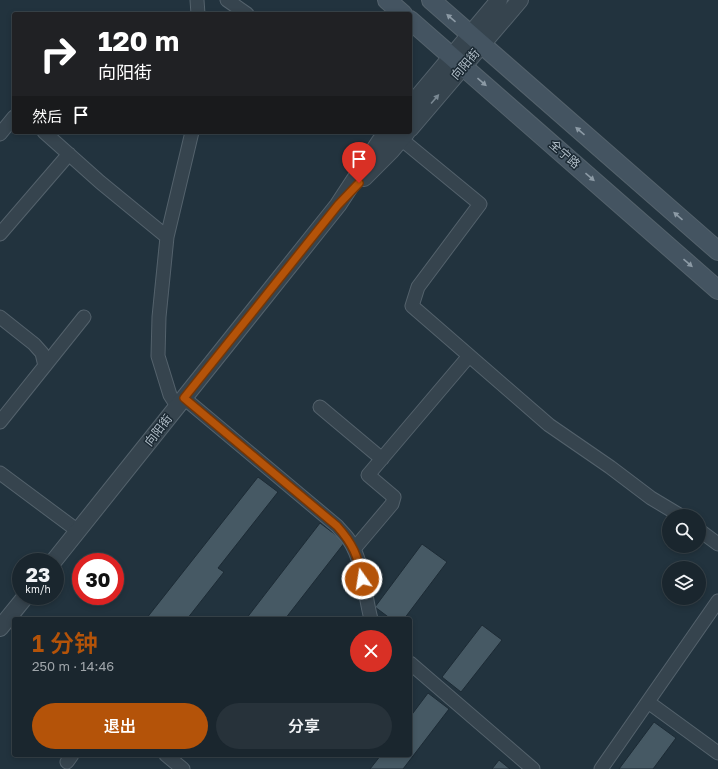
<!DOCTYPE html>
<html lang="zh">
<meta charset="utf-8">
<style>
:root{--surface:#1a262e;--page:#27323a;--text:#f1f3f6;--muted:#9fa5aa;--line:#38434a;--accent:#b45309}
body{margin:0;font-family:"Golos Text","Noto Sans SC",sans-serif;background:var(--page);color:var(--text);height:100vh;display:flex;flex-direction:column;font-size:15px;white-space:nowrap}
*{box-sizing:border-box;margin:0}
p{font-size:13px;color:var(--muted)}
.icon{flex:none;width:22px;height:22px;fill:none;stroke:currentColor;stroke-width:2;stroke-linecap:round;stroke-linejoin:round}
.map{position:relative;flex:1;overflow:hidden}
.sheet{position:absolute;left:12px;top:617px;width:400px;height:140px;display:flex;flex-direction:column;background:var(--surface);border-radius:4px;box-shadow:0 2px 6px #0003,0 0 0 1px var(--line)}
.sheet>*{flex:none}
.top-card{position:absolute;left:12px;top:12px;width:400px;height:122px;border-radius:4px;box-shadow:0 2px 6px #0003,0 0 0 1px var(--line);background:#202124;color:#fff;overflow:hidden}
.controls{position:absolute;left:662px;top:509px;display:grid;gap:8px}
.controls a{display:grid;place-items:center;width:44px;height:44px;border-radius:50%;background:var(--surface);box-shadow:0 2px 6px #0003,0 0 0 1px var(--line);font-size:20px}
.speed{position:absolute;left:12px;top:553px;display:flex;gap:8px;font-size:20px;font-weight:700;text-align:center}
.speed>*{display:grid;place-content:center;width:52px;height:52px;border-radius:50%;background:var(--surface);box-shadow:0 2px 6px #0003,0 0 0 1px var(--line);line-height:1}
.speed small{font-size:10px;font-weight:400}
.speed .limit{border:6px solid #d22;background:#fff;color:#111}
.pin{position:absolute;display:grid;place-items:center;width:34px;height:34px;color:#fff;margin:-41px -17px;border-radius:50% 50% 50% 0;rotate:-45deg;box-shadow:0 0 4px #0007}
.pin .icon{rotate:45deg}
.me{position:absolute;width:44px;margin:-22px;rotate:347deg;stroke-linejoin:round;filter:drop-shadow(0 0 3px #0008)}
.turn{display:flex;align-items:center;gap:14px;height:84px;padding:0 20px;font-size:18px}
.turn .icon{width:52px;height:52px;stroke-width:2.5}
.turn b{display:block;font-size:28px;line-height:34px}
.then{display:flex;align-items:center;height:38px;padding:0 20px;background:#0003;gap:8px;font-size:15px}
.round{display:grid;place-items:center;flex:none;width:42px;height:42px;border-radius:21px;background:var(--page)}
.overview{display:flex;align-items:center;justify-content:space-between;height:68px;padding:0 20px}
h1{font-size:24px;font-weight:600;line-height:30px;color:var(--accent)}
.primary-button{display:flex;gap:8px;margin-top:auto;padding:8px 20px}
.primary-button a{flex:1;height:46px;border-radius:24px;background:var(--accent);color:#fff;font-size:16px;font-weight:600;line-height:46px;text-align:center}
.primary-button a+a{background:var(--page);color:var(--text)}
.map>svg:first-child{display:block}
</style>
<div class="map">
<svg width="718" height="769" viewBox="0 0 718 769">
<rect width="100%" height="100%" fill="#22333e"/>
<path fill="#465964" stroke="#1d2b35" d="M258,477L278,492L218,568L224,572L187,619H146Z
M320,523L345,542L285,619H246Z
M422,544L447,562L404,619H391L375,607Z
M482,625L502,640L461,692L442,677Z
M428,693L449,709L403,769H370L381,755H410V717Z
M654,722L676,738L653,769H619Z
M499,760L510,769H492Z"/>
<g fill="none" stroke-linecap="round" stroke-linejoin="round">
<defs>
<path id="minor" d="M197,0L198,14
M227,0L247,14
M44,132L100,182L167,237
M0,134L14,117
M401,139L480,204L418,287L412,306L549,425L610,467L651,498L681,516
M0,234L69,154
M0,317L34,344L42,353L45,366
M184,398L337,526C341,531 346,535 349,540C364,563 364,593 371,619
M177,406L170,395L158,356L159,317L167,237L192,132
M320,407L382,459
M0,422L84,317
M0,473L78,531
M699,530L718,544
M354,549L392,504L394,497L368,475L469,356
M410,663L533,769
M648,702L718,753
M166,755L183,769
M67,762L72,755
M601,769L718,601"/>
<path id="tertiary" d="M410,106L499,0
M410,129L520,0
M364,178L391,151L407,132
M53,562L338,205L380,141L388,132
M0,628L26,596"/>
<path id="secondary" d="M387,0L403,14
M431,0L718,251
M410,20L718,290"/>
</defs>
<use href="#minor" stroke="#54626c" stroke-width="15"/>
<use href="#tertiary" stroke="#54626c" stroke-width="18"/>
<use href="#secondary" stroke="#54626c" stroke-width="20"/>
<use href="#minor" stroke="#36444e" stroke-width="13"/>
<use href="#tertiary" stroke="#36444e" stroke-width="16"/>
<use href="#secondary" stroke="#445461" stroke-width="18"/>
</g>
<defs><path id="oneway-solid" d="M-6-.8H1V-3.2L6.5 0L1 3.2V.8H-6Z"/></defs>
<g fill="#8c9aa5">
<use href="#oneway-solid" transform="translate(451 18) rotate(-139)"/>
<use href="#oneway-solid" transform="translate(482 82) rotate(41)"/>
<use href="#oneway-solid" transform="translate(580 131) rotate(-139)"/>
<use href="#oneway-solid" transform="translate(590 177) rotate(41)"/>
<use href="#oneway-solid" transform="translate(678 216) rotate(-139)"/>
<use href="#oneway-solid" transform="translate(688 263) rotate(41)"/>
</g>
<use fill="#7a8892" href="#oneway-solid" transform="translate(435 99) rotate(-49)"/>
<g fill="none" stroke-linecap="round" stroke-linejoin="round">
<defs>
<path id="route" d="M359,183L338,205L184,398L337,526C353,544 358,556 362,579"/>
</defs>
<use href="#route" stroke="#753606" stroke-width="10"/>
<use href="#route" stroke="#b45309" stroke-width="7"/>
</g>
<g text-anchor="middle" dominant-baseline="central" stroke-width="3" stroke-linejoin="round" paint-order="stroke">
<g font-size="12" fill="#b2bfc9" stroke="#1b2933">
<text transform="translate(465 64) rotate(-49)">向阳街</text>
<text transform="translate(565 154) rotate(41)">全宁路</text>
<text transform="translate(158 430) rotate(-52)">向阳街</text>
</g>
</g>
</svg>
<div class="controls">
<a><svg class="icon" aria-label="search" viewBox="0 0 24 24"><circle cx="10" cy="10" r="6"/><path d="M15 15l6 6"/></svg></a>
<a><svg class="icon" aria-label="layers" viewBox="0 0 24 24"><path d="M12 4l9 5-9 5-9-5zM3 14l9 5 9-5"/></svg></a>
</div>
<div class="speed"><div>23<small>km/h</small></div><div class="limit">30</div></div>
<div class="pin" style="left:359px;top:183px;background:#d93025"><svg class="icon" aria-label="arrive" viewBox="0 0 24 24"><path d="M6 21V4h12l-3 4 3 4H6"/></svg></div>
<svg class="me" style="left:362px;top:579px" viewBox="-20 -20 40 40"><circle r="17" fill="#b45309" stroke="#fff" stroke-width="3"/><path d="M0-11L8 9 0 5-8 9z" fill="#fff"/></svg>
<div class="top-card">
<div class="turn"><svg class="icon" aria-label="right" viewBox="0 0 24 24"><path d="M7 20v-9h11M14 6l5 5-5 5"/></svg><div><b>120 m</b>向阳街</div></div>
<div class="then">然后<svg class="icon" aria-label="arrive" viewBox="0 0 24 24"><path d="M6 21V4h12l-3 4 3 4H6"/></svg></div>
</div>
<section class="sheet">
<div class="overview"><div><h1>1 分钟</h1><p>250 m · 14:46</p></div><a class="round" style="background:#d93025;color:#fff"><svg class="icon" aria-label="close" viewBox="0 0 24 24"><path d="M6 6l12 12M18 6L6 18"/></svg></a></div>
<div class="primary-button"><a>退出</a><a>分享</a></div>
</section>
</div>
